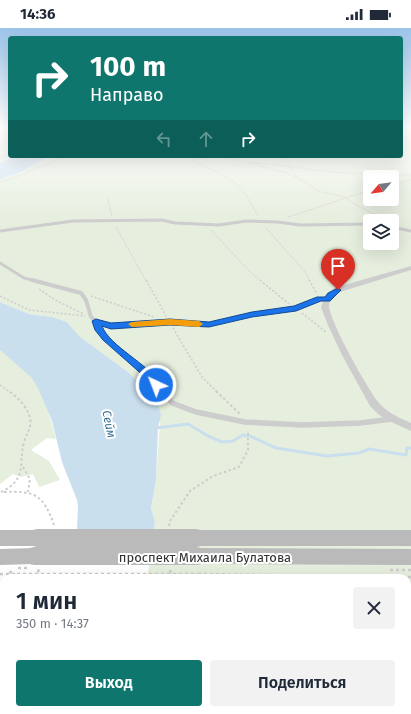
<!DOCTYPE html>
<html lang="ru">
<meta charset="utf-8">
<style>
:root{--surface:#fff;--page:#f2f2f3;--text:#1f2937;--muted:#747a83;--accent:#0f766e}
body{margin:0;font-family:"Fira Sans",sans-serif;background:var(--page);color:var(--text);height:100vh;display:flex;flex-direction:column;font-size:15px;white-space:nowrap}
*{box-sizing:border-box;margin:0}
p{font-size:13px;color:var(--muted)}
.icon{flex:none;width:22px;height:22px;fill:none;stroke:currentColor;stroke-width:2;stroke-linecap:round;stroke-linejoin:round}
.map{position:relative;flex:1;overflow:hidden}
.sheet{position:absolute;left:0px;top:546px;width:411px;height:140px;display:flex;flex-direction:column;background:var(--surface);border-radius:12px 12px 0 0;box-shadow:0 4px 16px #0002}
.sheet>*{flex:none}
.guide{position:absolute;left:8px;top:8px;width:395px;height:122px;border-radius:4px;box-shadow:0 4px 16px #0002;background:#0f766e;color:#fff;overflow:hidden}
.needle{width:26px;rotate:242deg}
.tools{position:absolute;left:363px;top:142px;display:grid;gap:8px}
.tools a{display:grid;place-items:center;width:36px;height:36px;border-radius:4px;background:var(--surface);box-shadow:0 4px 16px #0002;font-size:20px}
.pin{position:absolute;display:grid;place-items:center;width:34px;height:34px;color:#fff;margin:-41px -17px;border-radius:50% 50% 50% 0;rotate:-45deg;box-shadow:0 0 4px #0007}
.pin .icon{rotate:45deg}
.me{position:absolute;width:44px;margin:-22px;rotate:317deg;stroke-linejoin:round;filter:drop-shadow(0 0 3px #0008)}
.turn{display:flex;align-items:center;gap:14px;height:84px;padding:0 16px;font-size:18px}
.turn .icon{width:52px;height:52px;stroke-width:2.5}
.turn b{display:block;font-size:28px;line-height:34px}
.lanes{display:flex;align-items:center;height:38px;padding:0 16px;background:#0003;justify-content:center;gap:20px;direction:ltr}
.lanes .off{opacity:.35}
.round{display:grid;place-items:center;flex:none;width:42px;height:42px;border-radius:4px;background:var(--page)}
.head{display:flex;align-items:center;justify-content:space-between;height:68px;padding:0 16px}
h1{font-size:24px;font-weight:600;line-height:30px}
.action{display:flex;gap:8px;margin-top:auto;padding:8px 16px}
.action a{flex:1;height:46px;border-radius:4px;background:var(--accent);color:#fff;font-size:16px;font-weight:600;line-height:46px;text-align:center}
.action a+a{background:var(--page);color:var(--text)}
.status{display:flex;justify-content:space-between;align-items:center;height:28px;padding:0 20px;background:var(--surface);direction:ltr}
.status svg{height:11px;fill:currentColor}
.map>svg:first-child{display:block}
</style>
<div class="status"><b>14:36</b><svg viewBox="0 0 49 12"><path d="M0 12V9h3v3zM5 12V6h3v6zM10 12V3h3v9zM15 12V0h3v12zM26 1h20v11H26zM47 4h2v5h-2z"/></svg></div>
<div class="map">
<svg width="411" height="686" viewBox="0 0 411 686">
<rect width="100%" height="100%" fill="#fff"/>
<path fill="#e6eede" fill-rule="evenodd" d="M0,99H10V128H15L0,135Z
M401,99H411V686H132L133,682H407V550H145L155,494L151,480L156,452L160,393L128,344L79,308L67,294L52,289L29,286L0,274V151L21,144L50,128H401ZM370,149H392V171H370ZM370,193H392V215H370Z
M0,322C10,331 22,339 31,348C42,361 52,394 56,411L47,410L31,422L49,433L60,452L39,459L33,446L21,449L13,446L0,456Z
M0,586H4V682H52L51,686H0V675L4,667L0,662Z"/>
<path fill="#cadfee" d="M15,128H50L21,144L0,151V135Z
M0,274L29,286L52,289L67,294L79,308L128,344L147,363L158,376L161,387L158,400L156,452L151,480L155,494L145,550L77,501L78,479L77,472L62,434L52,393L38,360L31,349L0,322Z
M52,682H133L132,686H51Z"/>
<path fill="#fff" d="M75,504L155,505L147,550H75Z"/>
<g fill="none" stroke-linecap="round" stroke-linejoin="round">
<path stroke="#cadfee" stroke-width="3" d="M156,400L188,396L208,408L222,414L233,413L243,407L248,408
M250,408L276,420L327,428L359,425L369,421L406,427L407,420H411"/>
<path stroke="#cadfee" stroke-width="4" d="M0,582L4,583
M246,682L248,686"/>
<path stroke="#cdcdcd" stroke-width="1" stroke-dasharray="1 1" stroke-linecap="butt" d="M189,128C203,140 221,144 235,155C245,163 252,177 258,188
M212,128L242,133L287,145L307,155L318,163L345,169L354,176L376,187L381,193
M284,128L297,149
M0,130L10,126
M193,132L213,129
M248,134L343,145L411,147
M0,154L16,149L65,128
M392,157L411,152
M107,168L112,188
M288,189L370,162
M116,199L146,253
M266,200L305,244L310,253
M211,202L249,243L261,253"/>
<path stroke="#cdcdcd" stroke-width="1.5" stroke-dasharray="2 2" stroke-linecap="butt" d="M146,252L166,288
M260,252L289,276
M309,252L317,266
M39,261L57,273L84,286
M0,268L29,282L85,288
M91,268L154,289
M302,285L326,304
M173,300L202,349L217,364
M0,357L10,364"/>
<path stroke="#cdcdcd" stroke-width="2" stroke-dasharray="2.5 2.5" stroke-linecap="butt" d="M216,363L240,386
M23,439L30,451L28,464
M1,464C28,451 18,437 24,414C27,405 32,399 30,390C27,378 18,370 9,363
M4,464C35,463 43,466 54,497
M169,498L170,493L190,463L213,448L239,439L248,422V402"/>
<path stroke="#cdcdcd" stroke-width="2.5" stroke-dasharray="3 3" stroke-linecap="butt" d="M170,542L171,550
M390,542H411
M0,546H17
M198,546L411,549
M6,550L13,541
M36,550L39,541
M0,572L4,557
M0,579H4
M165,682V686"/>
<path stroke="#cdcdcd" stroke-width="3" d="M392,199L411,203
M0,203L73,193L162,192L175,195L219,197L246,193L278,194L300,197L370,196
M0,235L24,250L36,253"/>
<path stroke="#cdcdcd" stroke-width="4" d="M32,252L81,265L86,272L91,289L96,293L111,298L169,294L209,296L252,286L296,281L320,271L327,272
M96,293L106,310L149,348L162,364"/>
<path stroke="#cdcdcd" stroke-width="5.5" d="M162,363L172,375L196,384L245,394L302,397L360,395L392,391"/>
<path fill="#cdcdcd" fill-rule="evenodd" d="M411,238V242L340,264C335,267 329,271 329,278C329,292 369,364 380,376C388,385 400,390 411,395V403L387,392L378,386L370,378L342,327L328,297L321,279L325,269L334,260Z"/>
<path fill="#bababa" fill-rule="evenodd" d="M0,502H37L43,504L45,510L43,516L37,518H0Z
M196,502H411V518H196L190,516L188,510L190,504Z
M34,520L40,522L42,528L40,534L34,536L0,537V521Z
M197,520L411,521V537L197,536L191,534L189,528L191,522Z"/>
<path stroke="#cdcdcd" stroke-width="2.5" stroke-dasharray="3 3" stroke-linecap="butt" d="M18,540H28
M17,546H198"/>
<path stroke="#bababa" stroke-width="18" d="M37,510H196
M34,528H197"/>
</g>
<linearGradient id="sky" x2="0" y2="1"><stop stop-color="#9cc5ea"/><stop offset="0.51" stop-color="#fff"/><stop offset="1" stop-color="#fff" stop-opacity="0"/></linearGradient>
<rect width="411" height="195" fill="url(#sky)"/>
<path fill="#1a73e8" stroke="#114b97" d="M338,260L341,262L330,273H321L296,283L252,289L209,299L170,297L111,301L102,298C110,319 148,335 161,357L156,360L153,359L146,350L103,312L95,302L92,293L96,291L111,295L170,291L209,294L252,284L294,278L317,269H325L328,265Z"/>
<path fill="#f59e0b" d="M170,291L199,293L203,296L199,299L170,297L132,299L128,296L132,294Z"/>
<g text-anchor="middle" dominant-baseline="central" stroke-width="4" stroke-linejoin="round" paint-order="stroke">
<g font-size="12" font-style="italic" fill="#3b7096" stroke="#fff">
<text transform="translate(109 396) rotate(78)">Сейм</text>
</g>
<g font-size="13" fill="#303030" stroke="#fff">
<text x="205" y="529">проспект Михаила Булатова</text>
</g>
</g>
</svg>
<div class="tools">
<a><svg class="needle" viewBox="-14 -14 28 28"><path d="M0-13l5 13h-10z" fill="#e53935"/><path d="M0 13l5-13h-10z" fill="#747a83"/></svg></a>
<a><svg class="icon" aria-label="layers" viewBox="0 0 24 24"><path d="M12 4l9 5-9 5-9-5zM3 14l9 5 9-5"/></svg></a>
</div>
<div class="pin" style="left:338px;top:262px;background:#d93025"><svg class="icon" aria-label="arrive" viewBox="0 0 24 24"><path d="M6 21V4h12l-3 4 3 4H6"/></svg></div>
<svg class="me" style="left:156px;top:357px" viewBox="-20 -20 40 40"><circle r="17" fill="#1a73e8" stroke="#fff" stroke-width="3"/><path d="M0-11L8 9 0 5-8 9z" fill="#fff"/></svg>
<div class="guide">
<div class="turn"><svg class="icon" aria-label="right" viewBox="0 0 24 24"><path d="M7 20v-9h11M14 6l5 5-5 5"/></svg><div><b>100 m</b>Направо</div></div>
<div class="lanes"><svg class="icon off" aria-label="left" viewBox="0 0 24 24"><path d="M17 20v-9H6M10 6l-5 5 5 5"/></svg><svg class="icon off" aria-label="ahead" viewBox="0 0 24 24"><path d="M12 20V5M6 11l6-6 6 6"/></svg><svg class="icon" aria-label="right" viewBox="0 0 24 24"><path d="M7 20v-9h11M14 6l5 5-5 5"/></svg></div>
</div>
<section class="sheet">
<div class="head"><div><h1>1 мин</h1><p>350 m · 14:37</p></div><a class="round"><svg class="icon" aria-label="close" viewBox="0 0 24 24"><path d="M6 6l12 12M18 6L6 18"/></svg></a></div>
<div class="action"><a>Выход</a><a>Поделиться</a></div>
</section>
</div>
